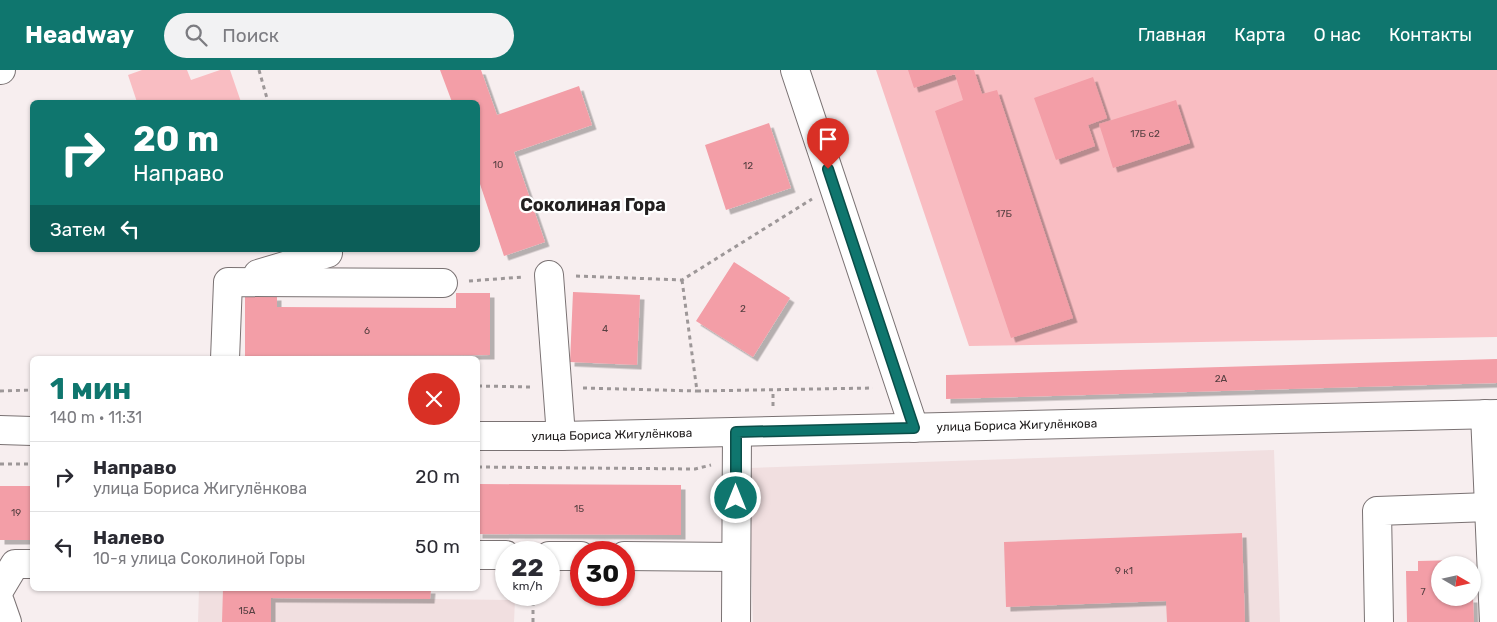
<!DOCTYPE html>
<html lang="ru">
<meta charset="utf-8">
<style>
:root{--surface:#fff;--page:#f2f2f3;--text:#2b2b33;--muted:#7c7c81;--line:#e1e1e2;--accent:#0f766e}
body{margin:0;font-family:Rubik,sans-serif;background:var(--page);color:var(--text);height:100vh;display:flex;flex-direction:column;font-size:19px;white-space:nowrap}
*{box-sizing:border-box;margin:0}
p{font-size:16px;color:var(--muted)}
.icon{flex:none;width:28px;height:28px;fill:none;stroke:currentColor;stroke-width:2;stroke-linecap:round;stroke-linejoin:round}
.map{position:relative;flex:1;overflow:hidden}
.side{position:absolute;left:30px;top:286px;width:450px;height:235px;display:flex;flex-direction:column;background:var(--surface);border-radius:8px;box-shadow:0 1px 4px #0004}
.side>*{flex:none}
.top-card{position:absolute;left:30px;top:30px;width:450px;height:152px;border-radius:8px;box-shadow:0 1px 4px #0004;background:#0f766e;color:#fff;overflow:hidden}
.needle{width:32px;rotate:99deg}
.fabs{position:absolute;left:1431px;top:486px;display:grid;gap:10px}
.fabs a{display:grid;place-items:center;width:50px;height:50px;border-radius:50%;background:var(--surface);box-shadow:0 1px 4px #0004;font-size:25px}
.speed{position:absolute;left:495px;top:471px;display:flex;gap:10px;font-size:25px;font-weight:700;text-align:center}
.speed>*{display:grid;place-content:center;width:65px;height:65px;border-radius:50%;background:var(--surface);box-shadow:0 1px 4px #0004;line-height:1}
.speed small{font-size:12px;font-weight:400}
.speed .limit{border:8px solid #d22;background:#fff;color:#111}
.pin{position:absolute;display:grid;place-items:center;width:42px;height:42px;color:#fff;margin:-51px -21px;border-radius:50% 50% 50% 0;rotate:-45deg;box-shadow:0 0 5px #0007}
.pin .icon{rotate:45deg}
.me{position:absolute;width:55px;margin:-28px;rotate:0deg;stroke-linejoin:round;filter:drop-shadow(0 0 4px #0008)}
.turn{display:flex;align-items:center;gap:18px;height:105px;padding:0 20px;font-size:22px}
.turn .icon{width:65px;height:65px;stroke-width:2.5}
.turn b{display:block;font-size:35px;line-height:42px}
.then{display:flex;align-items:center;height:48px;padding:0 20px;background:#0003;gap:10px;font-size:19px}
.round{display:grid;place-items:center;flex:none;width:52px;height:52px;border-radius:26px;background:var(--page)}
.overview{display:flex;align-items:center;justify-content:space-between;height:85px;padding:0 20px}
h1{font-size:30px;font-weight:700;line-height:38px;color:var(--accent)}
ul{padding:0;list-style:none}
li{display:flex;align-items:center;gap:15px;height:70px;padding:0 20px;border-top:1px solid var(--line)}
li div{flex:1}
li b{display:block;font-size:19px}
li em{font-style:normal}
header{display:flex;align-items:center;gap:30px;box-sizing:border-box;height:70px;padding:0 25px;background:var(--accent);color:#fff}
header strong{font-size:24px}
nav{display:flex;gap:28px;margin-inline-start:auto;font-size:18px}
.search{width:350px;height:45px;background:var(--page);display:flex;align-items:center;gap:12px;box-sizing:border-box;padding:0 18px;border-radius:28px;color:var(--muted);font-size:19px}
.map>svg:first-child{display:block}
</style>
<header>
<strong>Headway</strong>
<div class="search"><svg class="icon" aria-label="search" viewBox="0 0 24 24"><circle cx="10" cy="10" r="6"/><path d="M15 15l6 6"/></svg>Поиск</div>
<nav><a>Главная</a><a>Карта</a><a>О нас</a><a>Контакты</a></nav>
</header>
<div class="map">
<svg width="1497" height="552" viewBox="0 0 1497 552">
<defs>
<filter id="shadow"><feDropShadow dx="4.5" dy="4.5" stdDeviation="0" flood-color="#0004"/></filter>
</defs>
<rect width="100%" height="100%" fill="#f7eeef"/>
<path fill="#f1dfe0" d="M1274,380L1280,552H753L748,398Z
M199,519H431V529L515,530L514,552H198Z"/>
<path fill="#f9bdc2" d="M142,0H187L191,10L220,0H230L241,32H137L128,5Z
M876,0H1497V267L969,276Z"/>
<path fill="#f39ea7" filter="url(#shadow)" d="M440,0H481L497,45L579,16L592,55L514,82L545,172L504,186L478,108V32H452Z
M908,0H974L982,24L997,20L1073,248L1011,268L935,41L963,30L955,4L914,18Z
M1093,7L1107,48L1088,55L1095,76L1056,90L1034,28Z
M1176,30L1190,73L1113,98L1099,54Z
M769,53L791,118L726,140L705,75Z
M734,192L790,228L753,287L696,251Z
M573,222L640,225L637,295L570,292Z
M456,223H490V285L245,286V227L277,226V237L456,238Z
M1497,289V313L946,329V305Z
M478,414L681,415V465L478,464Z
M0,416H32V470H0Z
M1242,463L1245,552H1167L1166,531L1006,537L1004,472Z
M1459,490V495H1440V528H1473L1474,552H1407L1406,501H1418V491Z
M223,519H431L430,529L271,528V552H222Z"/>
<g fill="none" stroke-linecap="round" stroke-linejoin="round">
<defs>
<g id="minor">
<path d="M0,0H1"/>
<path d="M795,0L914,358"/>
<path d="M258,204L328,183L326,180"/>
<path d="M549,205L561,366"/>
<path d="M225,289L228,212L443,213"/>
<path d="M1485,344L1494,552"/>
<path d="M0,360L32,361"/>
<path id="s1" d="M478,366H561L1497,344"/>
<path d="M478,485H506"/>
<path d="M549,486H581"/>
<path d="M624,486L736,487"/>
<path d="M0,519L15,494H32"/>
<path d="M0,532L7,552"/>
<path d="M736,552L737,362"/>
<path d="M1379,552L1377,441L1489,437"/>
</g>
</defs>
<use href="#minor" stroke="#7a7273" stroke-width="30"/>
<path stroke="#9d9798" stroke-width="3" stroke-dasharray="4 4" stroke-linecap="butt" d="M259,0L268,32
M576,206L682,210L812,129
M682,210L697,321L873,318
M469,211L523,207
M478,316L532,317
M583,318L697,321
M0,321L32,320
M773,336V320
M0,394H32
M478,397L695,399L711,395
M533,552V525"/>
<use href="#minor" stroke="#fff" stroke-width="28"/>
</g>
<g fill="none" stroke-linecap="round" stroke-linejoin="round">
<defs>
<path id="route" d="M736,428V362L914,358L828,99"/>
</defs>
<use href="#route" stroke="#0a4d48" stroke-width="12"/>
<use href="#route" stroke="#0f766e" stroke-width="9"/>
</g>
<g text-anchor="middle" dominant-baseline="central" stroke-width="4.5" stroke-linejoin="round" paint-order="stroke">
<g font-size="10" fill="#574042">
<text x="1145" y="64">17Б с2</text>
<text x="498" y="95">10</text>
<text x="748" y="96">12</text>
<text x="1004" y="144">17Б</text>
<text x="743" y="239">2</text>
<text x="605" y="259">4</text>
<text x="367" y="261">6</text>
<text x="1221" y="309">2А</text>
<text x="579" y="439">15</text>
<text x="16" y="443">19</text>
<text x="1124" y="501">9 к1</text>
<text x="1423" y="522">7</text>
<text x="247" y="541">15А</text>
</g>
<g font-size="12" fill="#232020" stroke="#fff">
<text stroke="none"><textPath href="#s1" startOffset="539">улица Бориса Жигулёнкова</textPath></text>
<text stroke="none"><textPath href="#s1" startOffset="134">улица Бориса Жигулёнкова</textPath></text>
</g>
<g font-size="18" font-weight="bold" fill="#232020" stroke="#fff">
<text x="593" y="135">Соколиная Гора</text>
</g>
</g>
</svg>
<div class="fabs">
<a><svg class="needle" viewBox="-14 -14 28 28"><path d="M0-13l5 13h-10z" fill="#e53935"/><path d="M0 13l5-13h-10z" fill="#7c7c81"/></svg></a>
</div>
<div class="speed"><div>22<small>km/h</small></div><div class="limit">30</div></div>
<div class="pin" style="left:828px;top:99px;background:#d93025"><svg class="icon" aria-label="arrive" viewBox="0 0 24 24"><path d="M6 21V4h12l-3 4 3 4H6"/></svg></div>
<svg class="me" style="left:736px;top:428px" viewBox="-20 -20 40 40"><circle r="17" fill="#0f766e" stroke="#fff" stroke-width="3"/><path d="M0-11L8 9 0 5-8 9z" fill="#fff"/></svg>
<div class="top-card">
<div class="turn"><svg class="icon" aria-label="right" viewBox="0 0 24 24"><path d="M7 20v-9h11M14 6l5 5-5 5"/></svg><div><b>20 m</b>Направо</div></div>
<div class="then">Затем<svg class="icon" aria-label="left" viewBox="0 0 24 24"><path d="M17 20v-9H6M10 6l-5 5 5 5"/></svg></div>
</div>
<section class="side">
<div class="overview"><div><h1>1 мин</h1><p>140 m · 11:31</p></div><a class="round" style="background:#d93025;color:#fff"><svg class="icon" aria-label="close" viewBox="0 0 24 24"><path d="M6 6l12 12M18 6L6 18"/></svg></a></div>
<ul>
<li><svg class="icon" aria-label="right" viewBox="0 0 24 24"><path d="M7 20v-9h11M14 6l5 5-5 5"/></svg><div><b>Направо</b><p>улица Бориса Жигулёнкова</p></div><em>20 m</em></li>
<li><svg class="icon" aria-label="left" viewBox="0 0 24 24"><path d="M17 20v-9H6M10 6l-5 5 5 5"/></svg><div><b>Налево</b><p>10-я улица Соколиной Горы</p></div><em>50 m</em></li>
</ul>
</section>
</div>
